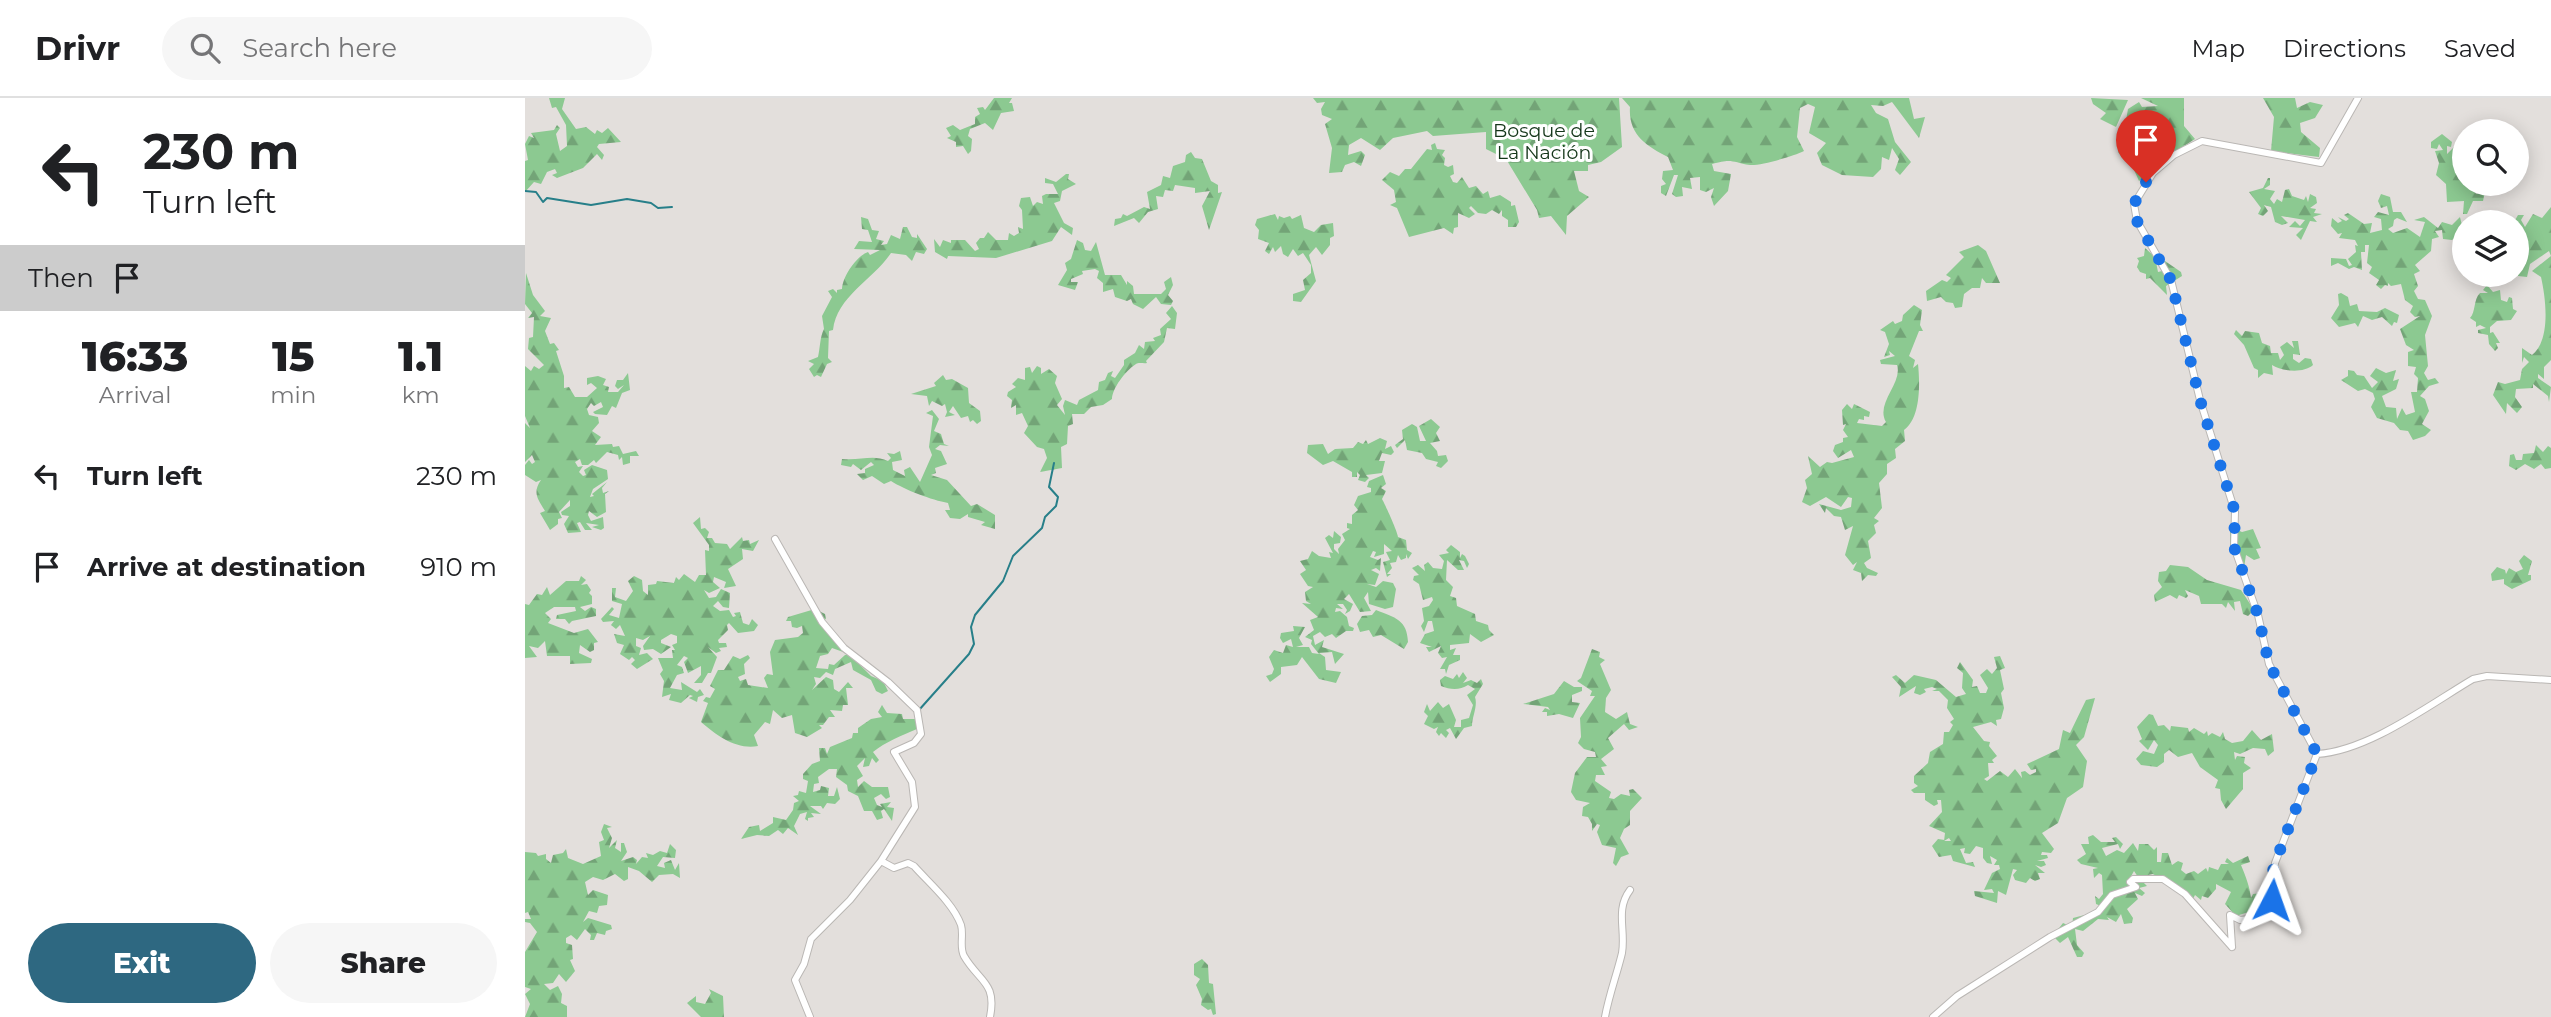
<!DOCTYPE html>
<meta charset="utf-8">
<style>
:root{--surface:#fff;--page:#f6f6f6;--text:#202124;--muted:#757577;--line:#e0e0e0;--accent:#2e6881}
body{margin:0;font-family:Montserrat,sans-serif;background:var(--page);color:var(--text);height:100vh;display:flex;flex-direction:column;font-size:26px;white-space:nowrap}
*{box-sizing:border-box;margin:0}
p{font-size:23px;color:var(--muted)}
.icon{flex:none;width:38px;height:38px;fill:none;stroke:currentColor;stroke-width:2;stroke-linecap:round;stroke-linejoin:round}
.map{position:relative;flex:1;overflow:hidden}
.details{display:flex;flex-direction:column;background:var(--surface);width:525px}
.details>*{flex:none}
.banner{background:#fff;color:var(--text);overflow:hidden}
.controls{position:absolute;left:1927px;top:21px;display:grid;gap:14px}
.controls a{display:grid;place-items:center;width:77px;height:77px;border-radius:50%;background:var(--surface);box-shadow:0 4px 18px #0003;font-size:35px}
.pin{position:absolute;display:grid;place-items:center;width:60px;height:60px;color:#fff;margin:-72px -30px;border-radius:50% 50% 50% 0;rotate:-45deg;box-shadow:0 0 7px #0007}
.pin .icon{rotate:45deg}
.me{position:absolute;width:77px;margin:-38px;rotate:4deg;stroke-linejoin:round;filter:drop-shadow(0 0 5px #0008)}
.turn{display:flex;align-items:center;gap:24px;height:147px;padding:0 28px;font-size:32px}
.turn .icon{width:91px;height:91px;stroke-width:2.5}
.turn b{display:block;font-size:49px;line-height:60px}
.then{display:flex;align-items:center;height:66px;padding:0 28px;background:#0003;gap:14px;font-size:26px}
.eta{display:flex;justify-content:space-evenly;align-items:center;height:119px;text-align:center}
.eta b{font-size:42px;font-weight:800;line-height:49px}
.button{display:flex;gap:14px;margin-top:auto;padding:14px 28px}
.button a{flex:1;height:80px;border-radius:42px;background:var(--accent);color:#fff;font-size:28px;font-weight:800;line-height:80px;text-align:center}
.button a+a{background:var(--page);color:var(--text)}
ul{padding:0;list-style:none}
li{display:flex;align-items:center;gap:21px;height:91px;padding:0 28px}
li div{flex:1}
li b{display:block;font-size:26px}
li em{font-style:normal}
header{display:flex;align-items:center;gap:42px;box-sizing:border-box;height:98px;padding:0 35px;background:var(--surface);border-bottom:2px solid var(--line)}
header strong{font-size:33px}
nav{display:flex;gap:38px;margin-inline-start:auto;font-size:24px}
.search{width:490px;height:63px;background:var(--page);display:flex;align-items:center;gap:18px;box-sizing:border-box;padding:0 24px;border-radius:38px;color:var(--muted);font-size:26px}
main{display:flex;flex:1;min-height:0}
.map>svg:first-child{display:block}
</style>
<header>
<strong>Drivr</strong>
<div class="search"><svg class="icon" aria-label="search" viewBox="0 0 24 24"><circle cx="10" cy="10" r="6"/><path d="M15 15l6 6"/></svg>Search here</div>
<nav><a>Map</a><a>Directions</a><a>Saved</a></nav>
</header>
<main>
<section class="details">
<div class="banner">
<div class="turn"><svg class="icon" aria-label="left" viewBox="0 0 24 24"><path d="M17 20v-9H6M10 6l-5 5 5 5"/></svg><div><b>230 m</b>Turn left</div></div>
<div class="then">Then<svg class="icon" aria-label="arrive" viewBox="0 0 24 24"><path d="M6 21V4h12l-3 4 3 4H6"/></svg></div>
</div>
<div class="eta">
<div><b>16:33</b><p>Arrival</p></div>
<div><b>15</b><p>min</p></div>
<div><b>1.1</b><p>km</p></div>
</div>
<ul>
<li><svg class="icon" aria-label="left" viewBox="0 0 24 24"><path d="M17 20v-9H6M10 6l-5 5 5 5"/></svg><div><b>Turn left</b></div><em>230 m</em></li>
<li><svg class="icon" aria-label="arrive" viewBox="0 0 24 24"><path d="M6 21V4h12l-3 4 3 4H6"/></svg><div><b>Arrive at destination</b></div><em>910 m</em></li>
</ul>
<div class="button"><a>Exit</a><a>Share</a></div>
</section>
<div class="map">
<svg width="2026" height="919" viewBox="0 0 2026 919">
<defs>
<pattern id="forest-firs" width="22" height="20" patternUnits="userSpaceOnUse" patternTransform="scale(1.75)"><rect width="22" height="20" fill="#8cc991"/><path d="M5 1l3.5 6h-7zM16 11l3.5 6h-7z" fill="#73a477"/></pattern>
</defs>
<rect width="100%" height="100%" fill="#e3dfdc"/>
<path fill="url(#forest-firs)" d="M24,0H40L37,11L51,31L61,29L70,36L72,32L77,35L83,30L96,44L74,46L72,49L79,57L77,62L72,56L58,70L32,80L27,77L32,75L30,71L22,74L16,86L9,84L0,94V63L3,62L0,46L4,38L9,40L6,35L29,32L32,27L35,30L31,36L35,53L42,48L41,27L31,9L27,10Z
M469,0H487L484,5H487L489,13L476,15L468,32L460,25L445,31L443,38L447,41L446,53L443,56L438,48L431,49V44L422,40L426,38L421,30L428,27L435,32L450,26V19L455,16L452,10L458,9L460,12Z
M788,0H1094L1097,49L1076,64L1063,67V73H1049L1054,93L1064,99L1042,118L1041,137L1026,118L1014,120L1012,112L981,61L961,51V34L908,38L902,33L868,40L855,52L836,40L824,47L823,57L836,53L840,57L836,68L829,64L820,67L817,74L804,75L807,50L800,26L807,21L797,17L796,11L800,4L792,5Z
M1097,0H1384L1389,21L1400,19L1394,40L1367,4L1358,8L1346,7L1351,15L1363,21L1370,44L1386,64L1375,77L1370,72L1374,61L1367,50L1364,62L1357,59L1356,71L1348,79L1317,77L1297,67L1292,55L1301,45L1284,35L1290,9L1283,6L1275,10L1272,39L1279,53C1269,58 1235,68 1225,67C1207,64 1207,60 1187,66L1189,73L1206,76L1203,93L1189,108L1186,99L1189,90L1181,94L1175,92V79L1165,80L1167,91L1157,89L1158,98L1151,99L1147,96L1153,77H1149L1141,98L1136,95V88L1141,86L1137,81L1138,73L1148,72L1143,59C1121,48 1103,36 1105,9Z
M1566,0L1603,2L1591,29L1575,21L1581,15L1568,6Z
M1616,0H1659V28L1670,41L1645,57L1614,83L1605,63L1599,62L1593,54L1604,34L1600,28L1603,11L1614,4L1617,9L1633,8Z
M1738,0H1770L1772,10L1785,4L1798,7L1790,20L1775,25L1776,34L1795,50L1794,59L1746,53L1749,19Z
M1917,36L1927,44L1926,49L1922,48V56L1929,49L1939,54V72L1934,62L1930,63L1935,75L1939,74V86L1943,89L1946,86H1958V91L1950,96L1960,94L1958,103H1948L1942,116H1938L1939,103L1922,104L1921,86L1911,77L1914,65L1910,53L1918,52L1914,46L1912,51L1906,50V44Z
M910,45L912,51L920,52L917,57L920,60L919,67L923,69L928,67L929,76L925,78L928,84L932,85L937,79L944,90L951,88L958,96L963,93L965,100L975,97L986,104V108L990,107L994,124L991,129H983V122L977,118V112L974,116L967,112L961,116L953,115L946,108L944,110L950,116L944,120L933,115V129L929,130L928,136L919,130L884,139L872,110L865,107L871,104L869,92L857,82L865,74L874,78L880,71H886L902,51L907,52L906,47Z
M666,54L670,60L677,61L686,83L693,87V95L697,94L684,132L677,108L685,93L670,95V90L650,87L648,93L640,92L638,99L631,98L633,111L623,114L614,125L609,120L589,128L590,121L596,120L598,116L602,118L619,109L625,111L622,94L636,87L638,78L645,80L648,68L660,64L661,57Z
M541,76H544L543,81L551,86L537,93L535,103L529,105L539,125L548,130L547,137L536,129L527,143L471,160L423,158L422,161L410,154L409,141L415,149L418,142L426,145V142H440L450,153L454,151L451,145L455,140H459L463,134L471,142H483L484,135L489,138L494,135L493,129L498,131L497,112L494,108L496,100L505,99L508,108L512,104L518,106L517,98L521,96H533L528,86L520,85V80L531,84Z
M1743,80H1745V87L1739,91L1750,93L1745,101L1749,106L1752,101L1757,104L1760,92L1764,91L1767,98L1779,102L1781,98L1783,104L1785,96L1791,99L1792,105L1785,110L1791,111L1789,115L1797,116L1788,119L1792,124L1785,123L1776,142L1771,137L1778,130L1764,129L1770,123L1775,128L1780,122L1756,118L1763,125L1757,127L1750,124L1746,109L1739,107L1743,113L1738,118L1733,116L1736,110L1724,94L1738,90Z
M1856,96L1865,99L1868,114H1876L1882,124L1872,120L1869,122L1868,128L1863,131L1868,135L1882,130L1895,139L1900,124L1889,122L1899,119L1913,130L1917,124L1927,127L1935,119L1939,136H1935L1927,142L1918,141L1917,132L1910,133L1914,139L1907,141L1906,153L1890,167L1895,173L1889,176L1893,188L1889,193L1893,201L1900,202L1907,218L1900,237L1903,268L1899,275L1903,282L1910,280L1914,285L1904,288L1895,298L1900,301L1904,313L1897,326L1906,332L1900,338L1888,342L1883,333L1875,332L1869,325L1852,320L1846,309L1850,301L1848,295L1840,291L1833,293L1816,282L1823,278V272L1829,273L1832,277L1839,278L1847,290L1853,284L1845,278L1851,270L1861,275L1871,272L1868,283L1874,281L1871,291L1857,298L1861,309L1871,310L1872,321L1877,310L1881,317L1890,314L1886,294H1892L1893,280L1889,276L1891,269L1883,268V254L1889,252L1881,247L1875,231L1895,218L1890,219L1885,214L1888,208L1880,202L1876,186L1866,188L1863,185V188L1860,187L1856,191L1851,187L1854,182L1844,175L1847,169L1842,165L1844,147H1840V154H1836L1837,172L1829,169L1824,171L1813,165L1806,168V160L1821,161L1824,168L1827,167L1823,161L1831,154L1830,147L1833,148L1830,142L1814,140L1817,135L1813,136L1806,128L1807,120L1813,125L1817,123L1813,119L1821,123L1824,121L1819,117L1823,115L1839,126L1847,125L1845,135L1857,132L1856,121L1849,119L1853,114L1864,117L1862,108L1856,110L1853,103Z
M2026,109V262L2019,269V281L2013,276V280L2026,289L2024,304L2023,298L2008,286V290L1991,291L1990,299L1997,309L1992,315L1982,305L1981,316L1968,297L1973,284L1980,286L1995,282L1997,271L2004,264L1999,259L1997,265V250L2007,257C2026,242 2021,201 2016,179L2007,173L2026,158L2024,153L2005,166L2002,179L1993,178L1992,166L1994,171L1998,170L1999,163L1993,161L2000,153L1992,157L1993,131L1989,124L1993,117H1999L1996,122L2000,129L2008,116L2017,120Z
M750,116L753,122L754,118L759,120L765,118L767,121L776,117L779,130L789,134L796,127L808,125L809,138L805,140V147L797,157L791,149L784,157L791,183L776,204L768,203V196L780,192L778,182L786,175V167L778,155L773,158L768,151L763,159L758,156L756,148L750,154L748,149L744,156L740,153L744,145L733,141L734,132L730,127L732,121Z
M336,119L343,121L347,132L354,133L351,141L359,143L356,147L362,146L366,137L375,141L378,129H382L387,139L392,140V136L402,151L399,156L391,154L387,163L381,157L366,155C348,182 312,198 308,232L304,233L303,260L307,264L302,266L296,279L292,277L289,279L284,271L289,266L283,263L293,259C295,251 295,238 299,231L297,218L307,199L303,193L308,191L312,195V192L317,191C318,177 332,158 343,154L345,157L355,152L329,151L334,143L347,144L343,132L337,131Z
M552,142L558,145L560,152L566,153L571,144L580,177H596L602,187V183L608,188L609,196H636L641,191L639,184L646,179L648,187L643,197L648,203L646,207L636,206L631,199L618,211L608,206L606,201L602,203L590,199L588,191L578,194V185L572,180L574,173L570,171L557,173L558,176L546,181V184H553L550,192L533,187L542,172L540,165L546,161Z
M1453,147L1461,153L1475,185H1461L1457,180L1455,190H1447L1439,196L1437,209L1430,210L1428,205L1421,204L1416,199L1402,203L1401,193L1417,182L1422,184L1426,180L1421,177L1439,159L1434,154Z
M1620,150L1630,159L1633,174L1637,173L1641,181L1637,165L1640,163L1656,174L1657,178L1641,188L1642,197L1625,180L1621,181V176L1615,174L1612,169L1614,163L1612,160L1619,158Z
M1,175L8,197L20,213L15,218L26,220L20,233L25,246L29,245L34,252L31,253L39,278V290L44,289L50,299H62L72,290L66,285L62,287V280L73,278L81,281L78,287L84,289L83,294H93L99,287L93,291L90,288L92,282H98L103,275L105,292L97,295L91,310L87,308L82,317L70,316L68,314L78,309L76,304L69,308L66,305L62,311L64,317L73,319L74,325L67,333L76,339L70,347L87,346L88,349L94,348L98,356L111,353L114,358H105V365L98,367L97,359L94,362L93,357L82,354L71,365L69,362L63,367H57L55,361L50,364L53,369L58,368L54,374L58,378L61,377L59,372L67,367L82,372L83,381L68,391L65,399L69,398L67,396L82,384L77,390L78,395L84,393L80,396L81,414L72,419L64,413L63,417L66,423L78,419L79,430L76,432L67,429L74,427L61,425L67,432H60L55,424L52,425L56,434L43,435L39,426L44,418L37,417L36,414L45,408V402L34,414L37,420L33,421V426L25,432L15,415L20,413C13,401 7,395 16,382L11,384L0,377V367L4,362L7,366L10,364L7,357L0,364V325L5,330L0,318V268L6,273L9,268L14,271L19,267L3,251L4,240L8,239L9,219L3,220L7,215L0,206Z
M1962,187L1968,194L1975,192L1976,202L1982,204L1984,199L1987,200L1988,211L1992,213L1986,222L1972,223L1965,229V235L1968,234L1975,245H1971L1973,250L1970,253L1964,246L1963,237L1953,235V232L1961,230L1955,227L1951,229V224L1945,220C1951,214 1948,202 1955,195H1963L1958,192Z
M1816,195L1823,199L1825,208L1832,206L1834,213L1852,214L1860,210L1874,217L1872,225L1869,224L1867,228L1857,219L1847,222L1838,218L1833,229L1830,225L1814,229L1806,220L1814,207L1813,196Z
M1389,207L1397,212L1395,227L1398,233H1394L1384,258L1390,262L1388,270L1393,266C1395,285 1396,320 1379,332L1380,343L1370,351L1371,360L1362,366V376L1354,385L1357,410L1349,420L1354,423L1349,427L1351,435L1343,443L1346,460L1339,465L1342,470L1353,475L1351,478L1343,477L1337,483L1336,475L1328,472L1332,464L1328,467L1320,457L1328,428L1320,432L1316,419L1309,418L1301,410L1300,415L1294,406L1316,412L1326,409L1327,400L1323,399L1316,409L1301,399L1285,408L1277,404L1282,390L1280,382L1287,376L1283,358L1295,369L1302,364L1307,365L1329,359L1326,352L1313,360L1308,353L1310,347L1318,344V340L1323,339L1318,332L1321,326L1318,327L1317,312L1322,306L1327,311L1329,306L1345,314L1344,319L1339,318V322L1334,321L1332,325L1357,328L1361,324C1350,305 1378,285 1372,267L1356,266L1355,262L1370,258L1364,253L1365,257L1359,259L1364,246L1360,234L1355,232L1368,223L1370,226L1377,223L1378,217Z
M647,208L652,215L650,231L642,230L639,244L621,263L622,265C619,266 614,264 611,266C600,273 587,291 587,301L578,307L566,309L559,316H547L548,326L543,328L542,346L536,349L537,370L515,374L522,360L519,351L512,349L499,335L503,328L497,315L491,317V307L486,310L487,302L482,298L483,294L491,289L487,286L493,280L500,282V270L505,269L507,275L512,268L516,270V276L524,271L532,278L530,285L537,301L532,307L540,317L538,308L540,302L552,307L554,302L573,292L574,284L580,282L583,275L588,273L586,278L590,280L599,267V262L610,255L614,247L619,251L620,244L630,243L628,240L636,237L635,231L646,221L641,215Z
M1711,232L1717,238L1720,233L1734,235L1737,245L1745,248L1746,255H1753L1755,262L1759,257L1755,249L1762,244L1769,250L1767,243H1773L1775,257L1768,256V261L1774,265L1780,260L1786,261L1788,267C1778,276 1756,273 1747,267L1748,277L1739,275L1733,280V272L1729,270L1719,247L1709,236Z
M418,277L421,282L427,281L443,290L444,305L455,313L456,323L452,326L448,322L445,324L443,318L436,320L428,308L424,314L430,317L420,319L422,314L420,306L417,308L407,303L404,308L402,298L386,296L411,288L409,285Z
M407,312L414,321L409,333L416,336L419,346L424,348L415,347L410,351L416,353L422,366L410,370L411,375L406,377L422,382L446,408L452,406L470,417V431L456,427L460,424L443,419V416L435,421L425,420L420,412H425L423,405C407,402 380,392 366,383L359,386L347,378L338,382L332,376L340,375V371L349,367L346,364L336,372L328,366L326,369L316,367L317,361C335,363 348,356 363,363L366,360L362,355L369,356L375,353L377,362L367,364L368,372L380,378L379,372L385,369L395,384L407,357L404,349L408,318L401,315Z
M906,321L915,329L911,335L915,343L905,345L912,353L913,358L921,357L923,363L916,370L911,368L913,364L901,361L897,355L882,352L880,342L872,350L870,347L878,341L877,332L887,326L892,329L895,343H901L894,328Z
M855,340L862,343L860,351L866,348L869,354L866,357L857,355L854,363H860L857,375L841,377L844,380L840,384L833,382L835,377L832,374V379H827V374L808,363L798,367L782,355L783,347L798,346L803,356L810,351L828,350L833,344L838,346L841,342L843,346Z
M2011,347L2018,354L2023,348L2026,350V370L2020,371L2016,366L2009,371L2000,366L1991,372L1984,368L1985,357L1989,356L1991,362H1997L1998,356L2009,355Z
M858,377L861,386L856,390L861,393L857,401C860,406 873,435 873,439L881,442L882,452L887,455L883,461L881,456V460L876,462L873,457L871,464L865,465L867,470L862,476H866L862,479L858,464L865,462L861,454L867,453L859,446V456L849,459L851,454L848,453L845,459L853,462L856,460L855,473L851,470L846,472L854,476L850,487L842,486L851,489L858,483L868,485L871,491L868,509L860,511L844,506L843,494L839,500L846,513L835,514L824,496L819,501L828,506L825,513L820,516L822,512L818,506H812L818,511L811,510L810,514L815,513L822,519L824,528L829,530L828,533H821L811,540L807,536L800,539L795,534L788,538L790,547L799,542L797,549L819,556L810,566L807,554L794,555L800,559L801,572L816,574L811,585L794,581L777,559L772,567L756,569V576L745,584L741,578L747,576L749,571L744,559L749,552L758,555L761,547L768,549L766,541L758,545L755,540L756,535L769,533L768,528L780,529L774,540L778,547L771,549H784L787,555L794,556L786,546L787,542L780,539L789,532L785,522L793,519L777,505L786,506L781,503L780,494L788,489L783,488L775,476L781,472L775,463L783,461L787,453L794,458L806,460L804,454L808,455L800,440L804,437L808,440L809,433L816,439L815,445L809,446V451L814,456L813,451L820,442L817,436L825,431L822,430V425L827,426V417L833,412L829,407L833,398L846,394V390L842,389L844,383Z
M175,419L176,431L180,430L184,434L182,440H187L190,445L202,446L205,451L217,439L218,443L224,442L225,446L234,442L228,453L217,451L218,461L203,471L211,488L199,490L201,484L189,479L188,484L195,490L184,495L179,492L184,500L191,499L196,491L205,495L204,510L198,509L193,503L188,508L195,513L204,512L208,519L211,518L209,515L215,514L218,525L224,527L227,521L233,527L229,533L213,535L204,525L202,527L203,532L193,542L194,545H201L202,549L194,550L196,553L191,555L183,549L192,559L186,575H183L177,585H169L176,577V568L163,575L159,564L163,560L159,558L152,567L157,569L159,575L152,577L145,590L157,592L156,584L172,594L175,591L179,597L173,599L172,604L164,600L168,598L165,597L156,605L144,602L146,596L137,599L139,583L135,576L138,572L133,560H148L147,552H150L147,547L152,545V538L146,536L136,542V545L146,549L136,556L128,551L119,552L118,548L125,538L118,542L111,540V548L116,550L114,557L122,555L128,561L112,571L106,566L110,562L107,559L104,562L95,556L99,547L92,545L89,536L100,538L95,527L91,531L86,527L89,523L78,524L76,521L87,509L89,511L84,517L94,520L97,506L87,503V490H91L90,499L101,503L108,493L103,483L109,478L117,482L118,493L123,497V487L131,486L132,483L149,485L151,479L154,482L159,476L170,484L174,477H181L180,452L184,453V447L168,425Z
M1708,430L1717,434L1728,431L1736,450L1731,451L1735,460L1729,462L1721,457L1718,476L1714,474L1705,446V432Z
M926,447L935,454V460L937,456L940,458L944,466L942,470L939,463L934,462L939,472H933L922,462L921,482L928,489L925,498L931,500L932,508L950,516L951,523L963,527L964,532L969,537L956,544L945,536L944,545L925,547V552L931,550L928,557H935V562L924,567L921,576L920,571H915L922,559L917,560L913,555L916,548L904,554L901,549H907L895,545L900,536L909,533L907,523H903L899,534L896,528L899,523L897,510L904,508L908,502L907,499L898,502L894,486L888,482L889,478L894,477L887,470L893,467L900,473L899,467L903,464L908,470L917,471L919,463L914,457L924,455L921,452Z
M1999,457L2007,463L2003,477H2006V482L1987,491L1979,486V481L1967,483L1966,476L1972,469L1980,472L1981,476L1984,470L1991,474L1998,471L1994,463Z
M1645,467L1663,469L1682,482L1716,492L1729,512L1723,518L1718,516L1715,503L1709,504L1710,513L1703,504L1701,510L1697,506H1676L1674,498L1660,492L1663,498L1661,500L1654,497L1652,501L1645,497L1630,504L1629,497L1637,489L1633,483L1634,474L1641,473Z
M56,478L61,482L56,487L62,486L66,492L64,495L67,498V506L55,509L60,513L66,509L71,511V518L47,523L44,526L40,521H31L32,517L51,513L50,509H29L20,515L26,521L23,525L49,535L63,531L73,544L69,545V552L65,554L55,547L54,555L67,561L66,565L45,566V558H22L20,543L13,550L4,548L12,559L0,560V506L4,507L12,496L17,497L22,489L25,497L41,483H54Z
M290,511L300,516L301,521L297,522L321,555L307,550L303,556L295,558L291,570L303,571L304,566L309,567L320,557H325L346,578L358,583L363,593L357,596L351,593L346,582L328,572L326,564L310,571L308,577L301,574L295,580L289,579L291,586L287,592L301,579L308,582L309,591L314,594L323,584L328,590H321L323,607H318L317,613L305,612L310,619H304L298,627H294L297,630L282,639L270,635L267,617L257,620L248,612L245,626L240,624L229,637L233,648C212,652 192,638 176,624L183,605L178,603L181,599L185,600L190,591L185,588L193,572H199L208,558L215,561L223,557L225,560L219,566L220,576L213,579L215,583L221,581L223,587L243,590L239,580L242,576L248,577L245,554L250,542L273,539L278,535L277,528L272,530L267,529L266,523H261L263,519Z
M851,512C871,520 882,522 883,544L879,551L856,537L848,539L844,532L835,534L832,526L837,518L847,517Z
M1067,551L1075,554L1074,559L1080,562L1075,566L1086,592L1081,600L1080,614L1091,621L1102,614L1105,626L1113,629L1104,632L1099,626L1083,640L1089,651L1076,661L1082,668L1076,669L1080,677H1071L1070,683L1086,694L1084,700L1089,701L1096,696L1105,698L1104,692L1108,691L1117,700L1105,713V727L1099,731L1095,740L1104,756L1096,759L1091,768L1088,765L1091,750L1077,747L1072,734L1075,727L1072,726L1067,733V726L1063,719L1057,718L1058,709L1065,705L1051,702L1046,694L1050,675L1062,659H1071L1070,654L1059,651L1053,645L1056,639L1055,620L1070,598H1065L1067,593L1052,583L1056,580Z
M1475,558L1480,570L1475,572L1479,591L1476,595L1479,610L1476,621L1471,622L1472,628L1466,624L1448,629L1459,643L1465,644L1464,648L1472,658L1467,662L1469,665H1463L1464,678L1459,681L1462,683L1475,673L1483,679L1490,671L1497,680L1496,674L1500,673L1505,677L1511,674V671L1506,672L1502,666L1534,651L1538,632L1545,635L1561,602L1570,600L1559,639L1551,647L1562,663L1558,689L1542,700L1533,725L1517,735L1529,751L1526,755L1517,754L1516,757H1522L1523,760L1512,763H1519L1521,767L1516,769L1510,767L1520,775H1513L1515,781L1510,783L1505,780L1501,785L1490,782L1488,777L1492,772L1488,771L1481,797L1473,793L1472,805L1450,798L1449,793L1469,795L1467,791L1459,792L1467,775L1475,771L1474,767H1469L1472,762L1465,758L1467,766L1462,765L1458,760V750L1451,748L1445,756L1439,755L1440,750L1435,751L1441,765L1448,764L1450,769L1428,763L1426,757L1414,759L1407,748L1413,741L1426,743L1424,740L1419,743L1420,735L1404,728L1417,714L1416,702H1412L1413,706L1409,708L1400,702V695H1389L1386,692L1393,688L1389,685V678L1403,665L1405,654L1418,646L1419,634H1424L1428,627L1425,624L1429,621L1422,610L1423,602L1414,593H1407L1412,591L1407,589L1399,591L1401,594L1395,597L1389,595L1391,588L1374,599L1376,589L1367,579L1371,577L1380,585L1389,577L1411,582L1431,599L1441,596L1437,590L1438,575L1432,570L1435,564L1448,582L1447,589L1452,588L1455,595H1461L1463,590L1455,577L1462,571L1467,576L1472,570L1469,559Z
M938,574L942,580L938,585L946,582L952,585L956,581L958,586L950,599C953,608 947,619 947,628L939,630L931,641L925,630L921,632L924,635L921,640L916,635L914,638L911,634L913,629L909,631L899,626L903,618L899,614L902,606L905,613L913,604L918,610L924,606L931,622L929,629H936V622L944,620L948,607L942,597L950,591L943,587C935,592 926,592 916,588L915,582L920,578L928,581L932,576L934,580Z
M1039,583L1049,589H1057V593L1047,597V604L1055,605L1048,620L1034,616L1022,618V614H1017L1020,610L1025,612L1023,609L998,606L1029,596Z
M357,607L362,615L377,616L378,621H393L392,631C378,637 360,644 348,654L354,662L351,665L347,660L344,668L338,669L340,660L332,668L338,678L332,682L333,689L339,683L347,689H363L365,699L361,701L356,696L349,700L352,707L357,709L355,706L366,704L362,709L369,710L367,723L359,711L356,713L358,720L352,722L347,713H339L333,698L323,693L322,687L311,679L312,671H304L293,679L294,685L289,686L288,694L295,692L296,688L304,690L303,698H309L312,689L315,701L310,706L302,705L298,711L296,708H285L296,716L286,715L289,719L283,720V723L280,721L282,714L275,716L269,728L273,737L263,730L258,736L253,732L244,738L232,737L216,741L224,729L234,727L235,733L248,725V719L261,722L268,712L269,705L274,703L268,698L273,697L274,693L281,695L283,683L278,681V676L287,666L295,663L294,650H300L302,656L305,649L327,640L328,635H333V630L346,621L357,619L353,614Z
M1624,616L1628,617L1633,628L1639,627L1645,633L1646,628L1663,630L1664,634L1669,630L1679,636L1682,633L1683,638L1687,635L1695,639L1698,634L1700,641L1707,645L1718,643L1727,632L1736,642L1747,636L1749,653L1743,658L1740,651L1728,650L1715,656L1709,654L1710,662L1712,658L1720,659L1719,665L1726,670L1718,675V691L1701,711L1696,702L1695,691L1690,690L1693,682L1675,669L1667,655L1653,659L1644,652L1639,656V664L1632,669L1616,667L1611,661L1618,653L1629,656L1633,647L1629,642L1623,652L1614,643L1617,641L1612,629Z
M79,726L87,729L82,730L87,740L84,750L92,742L90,750L96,754V745H99L102,754L96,763L108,759L112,762L111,766L117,759L123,760L121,755L128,757L135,753L142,755L145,746L151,752L150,760L138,759L132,768L140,770L139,765L146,762L150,772L154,765L155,780L148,776L134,777L127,784L114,773L103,769V781L99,783L90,776L78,782L68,779L60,784L63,797L68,792L83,797L82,807L74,808L72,815L64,813L58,824L63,820L86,827L87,831L81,833L80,837L72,835L69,842H65L66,837L60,831L52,842L46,837L41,840V845L47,847L48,861L45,862L50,873L41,884L34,876L28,885L19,886L25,892L33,888L37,896L36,905L42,908V919H0L5,906L0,896L6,891L0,889V854L12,834L5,825L0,824V821H6L3,814L0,815V754L11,755L13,758L21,756V761L26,765L28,757L38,755L41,751L43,760L58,766L76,758L74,744L79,742L76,734Z
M1568,737L1576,744H1590L1587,740L1591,739L1598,746L1595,751L1593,746L1577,750L1581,758L1592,752L1599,755L1608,745L1613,753L1614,746H1623L1629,752L1632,749V764H1636L1637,755H1643L1647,767L1653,763L1658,765L1656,772L1661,776L1669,773L1673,776L1681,770L1683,774L1684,769L1693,772L1696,766H1704L1700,764L1702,760L1708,765L1723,758L1725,764L1716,767C1721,779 1725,790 1726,800L1728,796L1737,795L1736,810L1711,818L1700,806L1706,794L1691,786V791L1683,800L1677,798L1676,802L1670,797L1668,801L1628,776L1613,779L1609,773L1604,782L1612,789V784L1617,783L1622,788L1614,790L1620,795L1617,798L1610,795L1613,801L1602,811L1608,820L1607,825L1599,826L1596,816L1591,824L1582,819L1584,822L1573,821L1558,833L1550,831L1552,847L1559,855L1557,859H1552L1543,839L1535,845L1528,838L1538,825L1547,829L1548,820L1571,814L1576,808L1571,806L1570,798L1574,801L1578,796L1577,777L1574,775L1569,780L1568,771L1573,770L1556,766L1552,762L1561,756L1556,746H1564L1563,739Z
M677,861L683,867L684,885L688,886L691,916L688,917L686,911L683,912L676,907L677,901L671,887L675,881L669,877V866Z
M184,891L198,898L199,919H176L162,905L171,898V904L180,906L186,895Z"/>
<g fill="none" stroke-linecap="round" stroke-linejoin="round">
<path stroke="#277f89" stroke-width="2" d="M0,93L11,94L18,104L22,100L66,107L102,101L126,105L133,110L147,109
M394,612L444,556L449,546L446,529L450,517L478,483L488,458L517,430L520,419L531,408L533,399L524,389L529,365"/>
<defs>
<path id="minor" d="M250,441L297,524L319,550L363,584L392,612L396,636L389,645L369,654L387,684L390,709L356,763L369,770L383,765L389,768C404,785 428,805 436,827C439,837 434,849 439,858C454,884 472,884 465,919
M1792,656L1744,566L1733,517L1709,449L1710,414L1675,302L1646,182L1612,123L1609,106L1628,75L1649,57L1677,43L1796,65L1833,0
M1792,656C1843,653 1904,607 1948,581L1962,578L2026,582
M1707,849L1705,817L1715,822L1724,821L1744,809L1750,765L1792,656
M285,919L270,882L279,866L286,841L325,802L356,763
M1080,919C1084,897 1092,876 1097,855C1101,832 1090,812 1105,792
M1408,919L1432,898L1525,839L1573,814L1587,797L1611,789L1605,784L1608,781H1638L1660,796L1707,849"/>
</defs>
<use href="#minor" stroke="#bab7b4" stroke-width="8"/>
<use href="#minor" stroke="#fff" stroke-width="6"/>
</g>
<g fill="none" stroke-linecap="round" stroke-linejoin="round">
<path stroke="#1a73e8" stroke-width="12" stroke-dasharray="0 21.6" d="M1621,84L1609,106L1612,123L1646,182L1675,302L1710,414L1709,449L1733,517L1744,566L1792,656L1750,765L1746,781L1747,802"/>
</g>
<g text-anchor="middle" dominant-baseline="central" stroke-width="6" stroke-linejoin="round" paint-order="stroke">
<g font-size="19" fill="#143619" stroke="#fff">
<text x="1019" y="32">Bosque de<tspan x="1019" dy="22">La Nación</tspan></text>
</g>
</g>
</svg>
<div class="controls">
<a><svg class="icon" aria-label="search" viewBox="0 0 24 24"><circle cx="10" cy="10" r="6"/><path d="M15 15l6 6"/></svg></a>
<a><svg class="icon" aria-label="layers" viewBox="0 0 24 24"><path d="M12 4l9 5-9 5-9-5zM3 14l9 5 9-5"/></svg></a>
</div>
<div class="pin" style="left:1621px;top:84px;background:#d93025"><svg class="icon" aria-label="arrive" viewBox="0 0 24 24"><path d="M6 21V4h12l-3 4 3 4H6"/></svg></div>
<svg class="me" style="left:1747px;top:802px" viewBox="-20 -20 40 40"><path d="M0-17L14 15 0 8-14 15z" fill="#1a73e8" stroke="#fff" stroke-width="4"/></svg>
</div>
</main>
